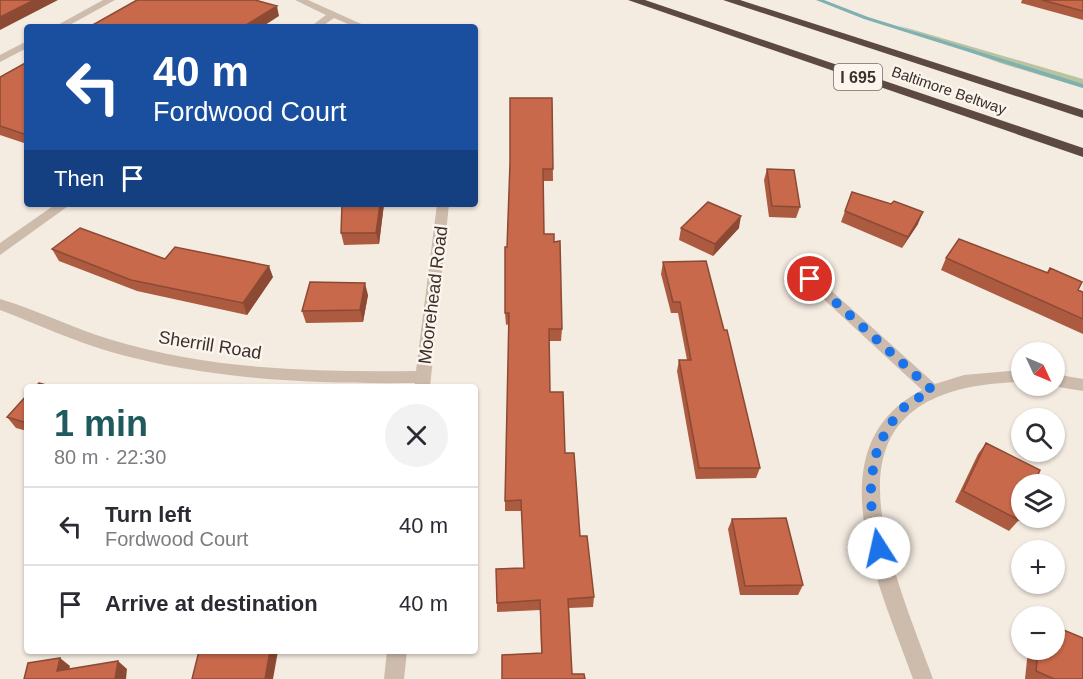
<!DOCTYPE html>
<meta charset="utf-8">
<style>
:root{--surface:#fff;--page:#f2f2f3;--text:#2b2b33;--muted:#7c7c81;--line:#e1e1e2;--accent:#1f5a5e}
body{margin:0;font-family:Helvetica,sans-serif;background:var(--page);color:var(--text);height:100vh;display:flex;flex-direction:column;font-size:22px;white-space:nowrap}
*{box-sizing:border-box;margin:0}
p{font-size:20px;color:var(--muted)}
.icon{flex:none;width:33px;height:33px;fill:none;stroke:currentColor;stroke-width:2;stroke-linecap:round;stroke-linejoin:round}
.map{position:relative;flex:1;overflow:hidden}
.side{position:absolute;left:24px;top:384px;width:454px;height:270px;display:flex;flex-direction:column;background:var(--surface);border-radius:6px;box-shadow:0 2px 4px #0004}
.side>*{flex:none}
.hud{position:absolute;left:24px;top:24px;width:454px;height:183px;border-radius:6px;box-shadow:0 2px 4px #0004;background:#1a4fa0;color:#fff;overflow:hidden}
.needle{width:39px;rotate:134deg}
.fabs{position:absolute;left:1011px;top:342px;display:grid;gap:12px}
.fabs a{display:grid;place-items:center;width:54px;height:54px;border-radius:50%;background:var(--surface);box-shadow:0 2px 4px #0004;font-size:30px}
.pin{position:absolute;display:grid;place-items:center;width:51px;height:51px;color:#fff;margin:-26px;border:3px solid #fff;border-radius:50%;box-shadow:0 2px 6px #0007}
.me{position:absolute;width:66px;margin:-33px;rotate:350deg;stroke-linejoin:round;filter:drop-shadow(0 0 4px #0008)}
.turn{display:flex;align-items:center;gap:21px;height:126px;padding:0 30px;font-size:27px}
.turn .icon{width:78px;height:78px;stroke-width:2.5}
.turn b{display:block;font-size:42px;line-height:51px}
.then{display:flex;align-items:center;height:57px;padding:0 30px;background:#0003;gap:12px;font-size:22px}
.round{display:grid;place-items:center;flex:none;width:63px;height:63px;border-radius:32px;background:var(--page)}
.headline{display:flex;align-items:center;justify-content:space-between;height:102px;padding:0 30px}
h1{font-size:36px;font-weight:700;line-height:45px;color:var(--accent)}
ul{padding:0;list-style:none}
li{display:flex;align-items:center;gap:18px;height:78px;padding:0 30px;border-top:2px solid var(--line)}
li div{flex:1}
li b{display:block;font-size:22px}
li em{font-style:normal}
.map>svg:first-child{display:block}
</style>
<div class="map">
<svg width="1083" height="679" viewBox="0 0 1083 679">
<rect width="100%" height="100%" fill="#f4ebe1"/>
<path fill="#b8c4a0" d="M897,25L1083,79V88L1000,63Z"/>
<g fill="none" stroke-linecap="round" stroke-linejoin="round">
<path fill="#7fb0b2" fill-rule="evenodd" d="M816,0H824L868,17L1083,84V88L864,19Z"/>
<path fill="#cdbbac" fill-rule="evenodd" d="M103,0H115L66,27H54Z
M295,0H308L368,27H355L334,18L321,27H310L326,15Z
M27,41V48L0,62V55Z
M56,204H71L0,255V243Z
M437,204H449L430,387H414L415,383C312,384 210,380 111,352C73,341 37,324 0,310V299C38,310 74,329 112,340C210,370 314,372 416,371Z
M810,274L815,276L935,384L964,375L1022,370V382C808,387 887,552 933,679H913C883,593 810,448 922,390L805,282L803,279Z
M1054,374L1083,379V391L1052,386H1054Z
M387,651H407L404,679H384Z"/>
<path fill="#5c4a42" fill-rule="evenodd" d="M628,0H645L1083,148V157Z
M723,0H740L1083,110V118Z"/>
</g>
<path fill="#ac5a40" d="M1022,0H1083V20L1021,3Z
M27,62V144L0,135V77Z
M552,98L553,181H543L544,234L554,242L562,329L561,341H549L550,392L565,453L580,536L594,597L593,607L569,608L572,674L502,679L541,653L540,610L497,612V603L524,568L522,511H505V501L509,324L506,325L505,313L507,247Z
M767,169L800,207L796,218L769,217L764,180Z
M852,192L918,224L902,248L841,222Z
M384,204L379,244L344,245L341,233Z
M681,228H739L713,256L679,240Z
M52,249L165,259L273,277L247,315L137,291L59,261Z
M946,258L1047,272L1050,268L1078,290L1083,292V334L941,270Z
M663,262L760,468L756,478L696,479L677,371L679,360H687L678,313H671L661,274Z
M368,295L363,322L306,323L302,311Z
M27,395V431L16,428L7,417Z
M986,443L1019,520L1009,531L955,502L978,454Z
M732,519L803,585L798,595H740L728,529Z
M1028,650H1054L1083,679H1025Z"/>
<path fill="#8c4a34" d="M34,0H58L0,30V17Z
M277,6L279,16L262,27H243Z
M380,204H384L379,244L376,233Z
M923,212L918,224L902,248L908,237Z
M741,216L739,228L713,256L715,244Z
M269,266L273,277L247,315L243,303Z
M365,283L368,295L363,322L360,310Z
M270,651H278L273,679H265Z
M60,658L70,666L67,679L57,671Z
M118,661L127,669L126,679H115Z"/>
<path fill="#c8694b" stroke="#8c4a34" stroke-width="1.5" d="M0,0H34L0,17Z
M137,0H255L277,6L243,27H89Z
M1042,0H1083V11Z
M27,62V135L0,126V77Z
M510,98H552L553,169H543L544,234H554V242L560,241L562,329H549L550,392H563L565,453H574L580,536H587L594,597L568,599L572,674H584L585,679H502V655L542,653L540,600L497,603L496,569L524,568L521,500L505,501L509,313H505V247H507L510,163Z
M767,169L794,170L800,207L772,206Z
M852,192L891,204L894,201L923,212L908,237L845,211Z
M708,202L741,216L715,244L681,228Z
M342,204H380L376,233H341Z
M80,228L165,259L175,247L269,266L243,303L131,280L52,249Z
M959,239L1048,273L1050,268L1082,282L1078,290L1083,292V319L946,258Z
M706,261L724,330H727L760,468H699L679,360H691L680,302H673L663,262Z
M310,282L365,283L360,310L302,311Z
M39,383L53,387H35Z
M27,395V423L7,417Z
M986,443L1040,470L1034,484H1022V514L1019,520L963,491Z
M786,518L803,585L745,586L732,519Z
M1054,626L1083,638V679H1054L1036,671L1038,650H1054Z
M199,651H270L265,679H192Z
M60,658L57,671L118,661L115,679H24L28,663Z"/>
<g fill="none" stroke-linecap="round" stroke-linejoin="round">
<path stroke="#1a73e8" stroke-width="10" stroke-dasharray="0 18" d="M810,279L932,390L906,405L887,428L874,459L870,498L879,548"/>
</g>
<g text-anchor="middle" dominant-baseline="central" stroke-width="5" stroke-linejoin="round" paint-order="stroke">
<g font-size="15" fill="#3b302b" stroke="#fbf5ee">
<text transform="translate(949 90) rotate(19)">Baltimore Beltway</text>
</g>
<rect fill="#fbf5ee" stroke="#756b66" stroke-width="1.5" x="834" y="64" width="48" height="26" rx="4.5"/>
<g font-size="16" font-weight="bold" fill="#3b302b">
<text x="858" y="77">I 695</text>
</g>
<g font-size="18" fill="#3b302b" stroke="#fbf5ee">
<text transform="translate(433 295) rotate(-83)">Moorehead Road</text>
<text transform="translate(210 345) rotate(9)">Sherrill Road</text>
</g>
</g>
</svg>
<div class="fabs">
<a><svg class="needle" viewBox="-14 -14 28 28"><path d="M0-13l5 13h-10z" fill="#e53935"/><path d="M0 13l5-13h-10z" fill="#7c7c81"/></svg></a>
<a><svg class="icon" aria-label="search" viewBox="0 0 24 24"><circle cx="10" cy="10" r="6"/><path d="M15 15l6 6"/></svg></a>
<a><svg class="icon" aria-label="layers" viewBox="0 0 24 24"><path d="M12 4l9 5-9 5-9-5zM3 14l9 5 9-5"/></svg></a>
<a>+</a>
<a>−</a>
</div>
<div class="pin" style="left:810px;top:279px;background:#d93025"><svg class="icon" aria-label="arrive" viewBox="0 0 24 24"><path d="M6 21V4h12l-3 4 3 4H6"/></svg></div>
<svg class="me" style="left:879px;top:548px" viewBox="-20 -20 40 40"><circle r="19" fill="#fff"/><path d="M0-13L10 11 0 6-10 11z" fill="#1a73e8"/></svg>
<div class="hud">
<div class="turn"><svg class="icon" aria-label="left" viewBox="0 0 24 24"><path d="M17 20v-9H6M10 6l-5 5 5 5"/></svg><div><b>40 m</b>Fordwood Court</div></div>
<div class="then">Then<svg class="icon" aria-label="arrive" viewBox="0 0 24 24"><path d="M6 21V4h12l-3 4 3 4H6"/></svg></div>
</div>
<section class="side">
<div class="headline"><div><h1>1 min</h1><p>80 m · 22:30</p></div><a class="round"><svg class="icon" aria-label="close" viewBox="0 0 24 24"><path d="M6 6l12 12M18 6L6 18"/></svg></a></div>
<ul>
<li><svg class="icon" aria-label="left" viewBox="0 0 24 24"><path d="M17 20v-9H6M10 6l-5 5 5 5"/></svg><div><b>Turn left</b><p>Fordwood Court</p></div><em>40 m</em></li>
<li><svg class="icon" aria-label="arrive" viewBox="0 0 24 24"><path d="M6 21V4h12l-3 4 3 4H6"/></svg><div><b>Arrive at destination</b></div><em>40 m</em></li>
</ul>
</section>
</div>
